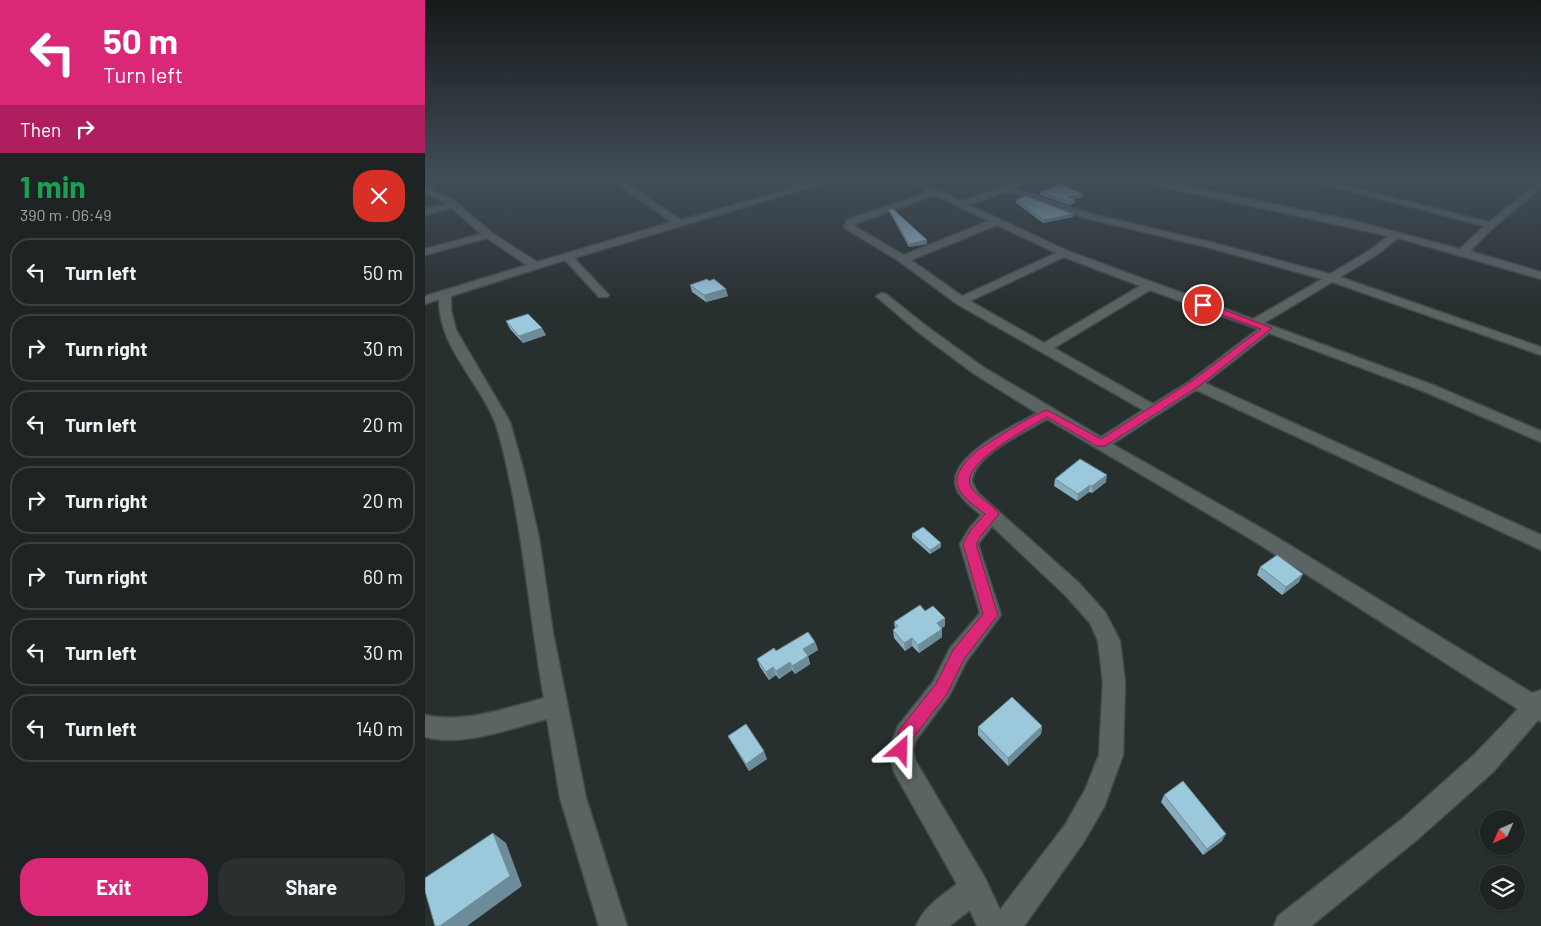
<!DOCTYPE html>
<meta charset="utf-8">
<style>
:root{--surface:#1e2323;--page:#2b2f30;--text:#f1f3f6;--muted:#a1a4a6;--line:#3c4041;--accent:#db2777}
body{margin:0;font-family:Barlow,sans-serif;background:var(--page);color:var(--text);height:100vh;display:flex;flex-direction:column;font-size:19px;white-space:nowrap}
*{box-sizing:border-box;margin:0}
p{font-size:16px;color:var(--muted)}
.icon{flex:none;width:28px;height:28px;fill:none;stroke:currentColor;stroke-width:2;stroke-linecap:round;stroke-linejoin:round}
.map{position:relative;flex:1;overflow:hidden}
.sheet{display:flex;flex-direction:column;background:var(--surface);width:425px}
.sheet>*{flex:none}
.top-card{background:#db2777;color:#fff;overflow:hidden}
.needle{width:32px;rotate:225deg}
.tools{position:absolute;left:1055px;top:810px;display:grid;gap:10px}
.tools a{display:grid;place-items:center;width:45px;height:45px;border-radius:50%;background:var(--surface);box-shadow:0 1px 4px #0004,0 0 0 1px var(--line);font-size:25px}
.pin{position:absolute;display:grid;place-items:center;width:42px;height:42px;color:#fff;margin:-21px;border:2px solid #fff;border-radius:50%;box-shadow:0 1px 5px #0007}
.me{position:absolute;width:55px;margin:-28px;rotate:25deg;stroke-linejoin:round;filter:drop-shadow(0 0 4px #0008)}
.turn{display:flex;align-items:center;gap:18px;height:105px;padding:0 20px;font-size:22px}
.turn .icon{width:65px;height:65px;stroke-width:2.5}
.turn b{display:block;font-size:35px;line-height:42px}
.then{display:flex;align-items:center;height:48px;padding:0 20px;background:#0003;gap:10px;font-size:19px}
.round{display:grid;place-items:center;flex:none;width:52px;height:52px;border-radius:20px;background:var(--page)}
.summary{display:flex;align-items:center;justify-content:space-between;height:85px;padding:0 20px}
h1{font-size:30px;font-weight:700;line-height:38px;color:#1e9e55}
.cta{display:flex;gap:10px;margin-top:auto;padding:10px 20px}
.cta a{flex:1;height:58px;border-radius:20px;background:var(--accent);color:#fff;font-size:20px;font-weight:700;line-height:58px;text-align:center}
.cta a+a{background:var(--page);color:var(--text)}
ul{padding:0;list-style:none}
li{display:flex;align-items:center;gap:15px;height:68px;margin:0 10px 8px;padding:0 10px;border:2px solid var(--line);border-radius:20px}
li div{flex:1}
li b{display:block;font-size:19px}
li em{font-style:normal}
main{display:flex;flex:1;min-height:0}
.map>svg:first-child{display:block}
</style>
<main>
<section class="sheet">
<div class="top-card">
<div class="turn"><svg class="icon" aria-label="left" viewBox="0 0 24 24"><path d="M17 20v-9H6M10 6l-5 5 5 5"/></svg><div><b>50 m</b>Turn left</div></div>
<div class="then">Then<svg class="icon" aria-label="right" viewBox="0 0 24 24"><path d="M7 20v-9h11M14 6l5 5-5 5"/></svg></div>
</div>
<div class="summary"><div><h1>1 min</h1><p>390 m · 06:49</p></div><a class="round" style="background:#d93025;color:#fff"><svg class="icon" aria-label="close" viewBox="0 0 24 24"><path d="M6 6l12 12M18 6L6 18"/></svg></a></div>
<ul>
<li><svg class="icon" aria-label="left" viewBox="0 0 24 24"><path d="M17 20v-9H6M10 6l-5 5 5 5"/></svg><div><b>Turn left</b></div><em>50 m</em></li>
<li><svg class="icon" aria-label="right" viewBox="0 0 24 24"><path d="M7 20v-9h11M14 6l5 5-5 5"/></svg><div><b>Turn right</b></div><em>30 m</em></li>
<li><svg class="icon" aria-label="left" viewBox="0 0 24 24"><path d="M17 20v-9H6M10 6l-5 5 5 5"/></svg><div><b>Turn left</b></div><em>20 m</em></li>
<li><svg class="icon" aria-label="right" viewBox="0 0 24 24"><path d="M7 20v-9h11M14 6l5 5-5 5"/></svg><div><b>Turn right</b></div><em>20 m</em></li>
<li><svg class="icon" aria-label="right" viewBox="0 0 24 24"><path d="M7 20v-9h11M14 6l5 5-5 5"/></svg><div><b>Turn right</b></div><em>60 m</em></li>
<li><svg class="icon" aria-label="left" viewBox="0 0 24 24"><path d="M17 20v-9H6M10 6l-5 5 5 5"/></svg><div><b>Turn left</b></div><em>30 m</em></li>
<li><svg class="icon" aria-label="left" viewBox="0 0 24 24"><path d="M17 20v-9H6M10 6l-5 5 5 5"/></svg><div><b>Turn left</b></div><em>140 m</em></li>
</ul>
<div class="cta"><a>Exit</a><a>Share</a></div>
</section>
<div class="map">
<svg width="1116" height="926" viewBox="0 0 1116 926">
<rect width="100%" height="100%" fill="#282f2f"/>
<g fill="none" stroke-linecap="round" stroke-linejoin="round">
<defs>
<path id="minor" d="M184,178H193L256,220L373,187L356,178C366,178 378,184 384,183C395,182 404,177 416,178L149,258L182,293L184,295L182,297H174L140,260L26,296V310L31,330L85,422L99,472L114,538L128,633L161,798L202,926H174L135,798L122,719C83,729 40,747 0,737V715C39,724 81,708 119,698C107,631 101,563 88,496C83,472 78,445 70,422C54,381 13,346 14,299L0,304V296L102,265L62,238L0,255V249L56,234L27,208L0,215V209L21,204L0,192V185L32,203L67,233L112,262L247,222Z
M477,178H487L537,201L603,178H614L590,188L666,214L789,243L905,274L942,252L964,236L739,187L708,178H722L925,220L1035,249L1059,226L876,178H889L1064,222L1116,181V188L1069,227L1045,251L1116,272V279L973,238L950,256L915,277L1116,347V355L907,282L839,323L1008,385L1116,431V442L998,391L844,333L780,383L1116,535V550L771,390L687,444L838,529L1107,693L1116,690V722L1113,720L1068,772L994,838L886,926H849L853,916L976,820L1050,754L1093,709L826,539L622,419C601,432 548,455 547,482L553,493L654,583L680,612L695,641L700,682L698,755L679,807L658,843L599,926H552L545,910L524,926H491C499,907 516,896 532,884L469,772L464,749L473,726L508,682L525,648L555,613L535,544L544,529L556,515C547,507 530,495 530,482C529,453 590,425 612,413L548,373L493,332L451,296L457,293L461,294L501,326L558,367L676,437L718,410L532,304L474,261L421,229L419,227L422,220L503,192ZM582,191L660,218L782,247L897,279L828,319L643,251L544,205ZM510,195L564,221L479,255L429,226L430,224ZM572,225L631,253L537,296L486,260ZM639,257L715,286L619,343L545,301ZM725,290L833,329L765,381L728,404L629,348ZM567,526L640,595L665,623L673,641L678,682L674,755L660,790L640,825L575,910L560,878L490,760L488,749L491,740L524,696L541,662L576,615L553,544Z"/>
</defs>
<use href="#minor" stroke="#444a4a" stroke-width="3"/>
<use href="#minor" fill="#5b6363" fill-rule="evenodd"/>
</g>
<path fill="#86acbd" d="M615,192L658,194V197L647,199L650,200V203L645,205L615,195Z
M591,200L648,217L618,223L591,203Z
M464,210L502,240V244L484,247L465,213Z
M265,285L303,296L281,302L267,292Z
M81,321L121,335L98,343L85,329Z
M630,479L681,482L667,493L664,492L652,501L629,486Z
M487,534L516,547L505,554L487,538Z
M835,567L874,582L857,595L832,575Z
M500,611L520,618V626L517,628V637L494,653L487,646L480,651L469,638L468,630L470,629L469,622Z
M390,642L393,650L383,656L385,664L370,674L367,670L354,679L351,675L344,680L335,667L332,659L351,651Z
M617,726L616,734L583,766L553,735V727Z
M303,736L342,759L324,771L307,743Z
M739,795L797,841L778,855L736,802Z"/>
<path fill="#6d8c9a" d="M658,194V197L642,200L643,197Z
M650,200V203L645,205V202Z
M648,214V217L618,223L619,220Z
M502,240V244L484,247V244Z
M301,289L303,296L281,302L279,295Z
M117,328L121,335L98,343L94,336Z
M682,475L681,482L667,493V486Z
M665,485L664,492L652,501L653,494Z
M516,543V547L505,554V550Z
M878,574L874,582L857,595L861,587Z
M520,618V626L512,631V623Z
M517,629V637L494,653L493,645Z
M487,638V646L480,651L479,643Z
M390,642L393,650L383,656L385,664L370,674L367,666L378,649Z
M365,662L367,670L354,679L351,671Z
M348,667L351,675L344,680L341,672Z
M617,726L616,734L583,766V758Z
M339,751L342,759L324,771L321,764Z
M68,833L81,843L97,886L42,926H15Z
M801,834L797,841L778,855L782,849Z"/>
<path fill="#9cc8dc" stroke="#6d8c9a" d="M636,184L658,194L643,197L650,200L645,202L615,192Z
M601,196L648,214L619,220L591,200Z
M468,209L502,240L484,244L464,210Z
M282,279L284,281L289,279L301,289L279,295L265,285Z
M103,314L117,328L94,336L81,321Z
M655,459L682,475L667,486L665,485L653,494L630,479Z
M498,527L516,543L505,550L487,534Z
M852,555L878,574L861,587L835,567Z
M495,605L500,611L508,606L520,618L512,623L517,629L493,645L487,638L479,643L468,630L473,626L469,622Z
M383,632L390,642L378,649L383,656L367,666L365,662L351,671L348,667L341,672L332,659L349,648L351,651Z
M587,697L617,726L583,758L553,727Z
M321,724L339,751L321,764L303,736Z
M758,781L801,834L782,849L739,795Z
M68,833L85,876L15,926H10L0,891V878Z"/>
<linearGradient id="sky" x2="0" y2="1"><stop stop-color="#161a1a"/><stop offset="0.58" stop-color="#424d58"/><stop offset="1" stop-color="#424d58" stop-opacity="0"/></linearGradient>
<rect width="1116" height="307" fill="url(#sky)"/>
<path fill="#db2777" stroke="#8e194d" d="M775,303H781L847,328L774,386L680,446H672L622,417C606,427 533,463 546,487C552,498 567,503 574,514L555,537L551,544L573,615L539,659L522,694L488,738L482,755L476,758L470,755L468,750L475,729L511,684L528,650L558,614L538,544L545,531L560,514C550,506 530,494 532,479C533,469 544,457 552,451C562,443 611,413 622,410L676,439L767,381L836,329L775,307Z"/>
</svg>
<div class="tools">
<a><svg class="needle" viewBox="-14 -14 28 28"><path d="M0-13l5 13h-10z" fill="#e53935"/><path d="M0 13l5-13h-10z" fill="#a1a4a6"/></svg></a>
<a><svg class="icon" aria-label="layers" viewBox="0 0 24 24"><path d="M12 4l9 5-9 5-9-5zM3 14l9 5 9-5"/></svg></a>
</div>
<div class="pin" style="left:778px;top:305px;background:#d93025"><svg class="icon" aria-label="arrive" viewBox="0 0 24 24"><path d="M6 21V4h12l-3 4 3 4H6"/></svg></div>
<svg class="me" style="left:476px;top:750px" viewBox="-20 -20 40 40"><path d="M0-17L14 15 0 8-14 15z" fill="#db2777" stroke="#fff" stroke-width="4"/></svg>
</div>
</main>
